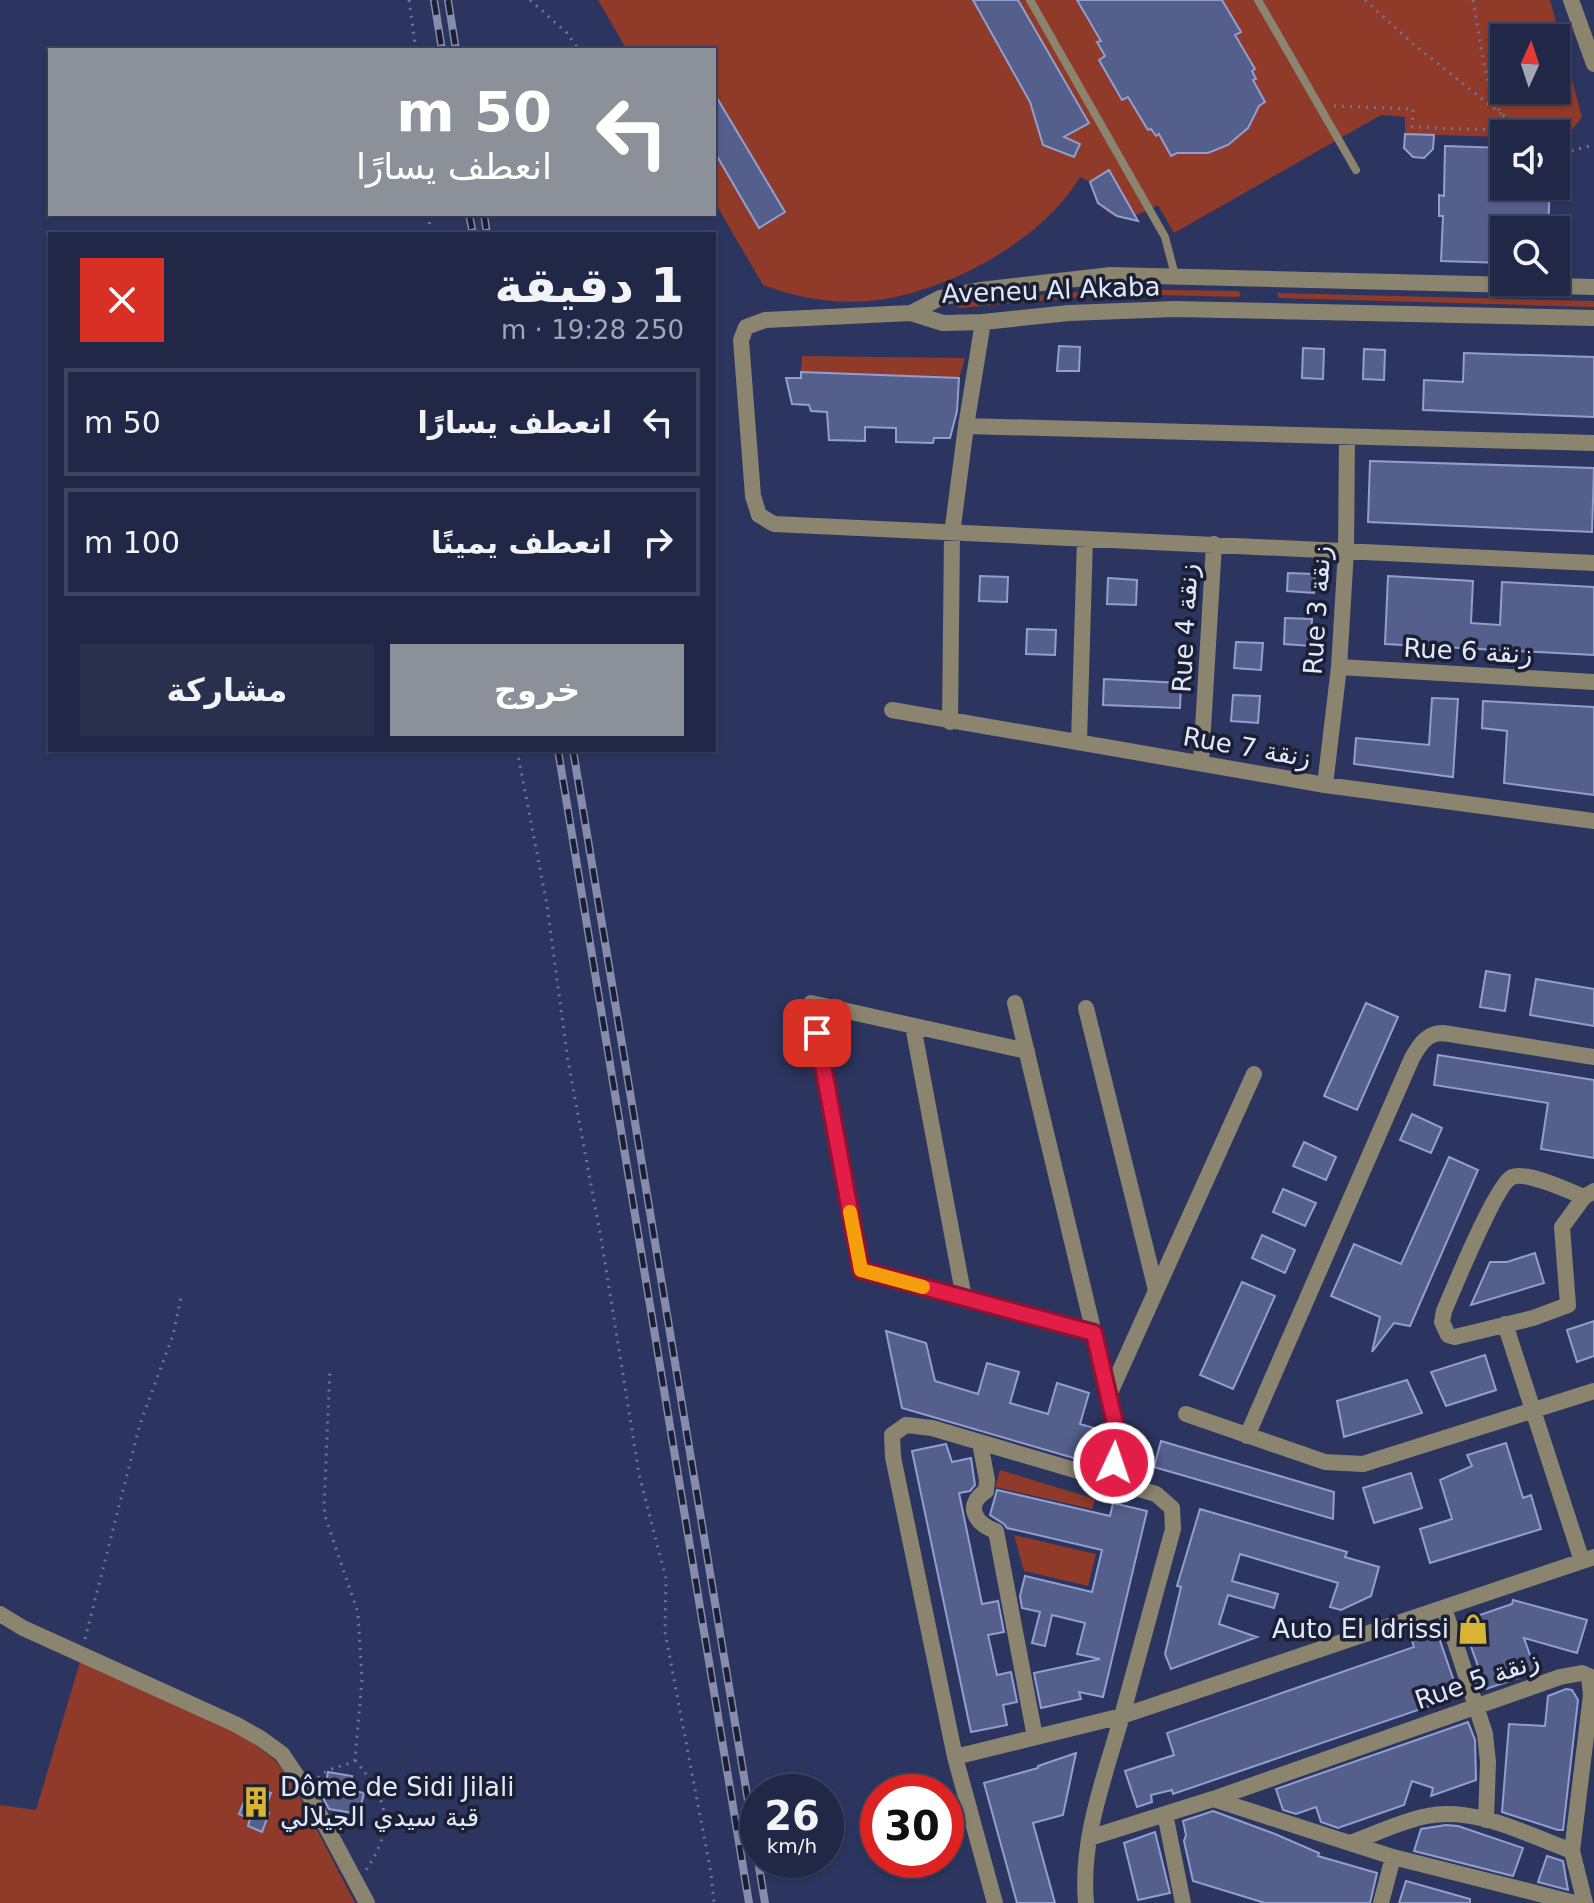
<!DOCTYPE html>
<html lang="ar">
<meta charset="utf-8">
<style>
:root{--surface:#212847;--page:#29304e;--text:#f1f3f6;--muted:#a2a6b4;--line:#3e4460;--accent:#8c9099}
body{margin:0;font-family:"DejaVu Sans","Noto Sans Arabic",sans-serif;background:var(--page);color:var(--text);direction:rtl;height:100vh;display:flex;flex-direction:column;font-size:30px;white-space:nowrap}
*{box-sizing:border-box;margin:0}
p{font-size:26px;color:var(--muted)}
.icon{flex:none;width:44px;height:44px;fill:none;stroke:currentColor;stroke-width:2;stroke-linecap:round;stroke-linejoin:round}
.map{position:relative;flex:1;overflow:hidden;direction:ltr}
.panel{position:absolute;left:48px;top:232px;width:668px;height:520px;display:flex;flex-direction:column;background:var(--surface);border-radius:0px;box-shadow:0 2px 6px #0004,0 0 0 2px var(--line);direction:rtl}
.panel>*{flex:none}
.hud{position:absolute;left:48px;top:48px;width:668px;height:168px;border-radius:0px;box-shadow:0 2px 6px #0004,0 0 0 2px var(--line);direction:rtl;background:#8c9099;color:#fff;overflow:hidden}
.needle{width:52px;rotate:3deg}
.buttons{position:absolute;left:1490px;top:24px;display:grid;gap:16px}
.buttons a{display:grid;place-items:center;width:80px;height:80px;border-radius:0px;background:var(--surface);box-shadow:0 2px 6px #0004,0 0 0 2px var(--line);font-size:40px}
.speed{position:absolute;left:740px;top:1774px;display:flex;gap:16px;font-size:40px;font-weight:700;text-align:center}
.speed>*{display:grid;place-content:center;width:104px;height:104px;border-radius:50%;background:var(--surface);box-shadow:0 2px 6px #0004,0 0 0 2px var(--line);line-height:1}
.speed small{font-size:20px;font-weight:400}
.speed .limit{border:12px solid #d22;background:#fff;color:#111}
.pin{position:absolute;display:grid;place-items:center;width:68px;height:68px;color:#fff;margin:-34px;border-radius:16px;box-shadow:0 4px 12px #0006}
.me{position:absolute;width:88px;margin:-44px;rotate:3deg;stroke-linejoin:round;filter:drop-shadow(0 0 6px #0008)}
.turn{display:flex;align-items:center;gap:28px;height:168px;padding:0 32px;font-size:36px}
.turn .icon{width:104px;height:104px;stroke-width:2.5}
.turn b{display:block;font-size:56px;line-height:68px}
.round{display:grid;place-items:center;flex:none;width:84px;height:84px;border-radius:0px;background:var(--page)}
.summary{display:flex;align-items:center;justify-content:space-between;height:136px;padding:0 32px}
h1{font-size:48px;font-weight:800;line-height:60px}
.cta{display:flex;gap:16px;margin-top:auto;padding:16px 32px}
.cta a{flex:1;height:92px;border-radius:0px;background:var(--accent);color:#fff;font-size:32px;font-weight:800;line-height:92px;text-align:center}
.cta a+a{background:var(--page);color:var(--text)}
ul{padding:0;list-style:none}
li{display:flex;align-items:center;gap:24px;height:108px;margin:0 16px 12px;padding:0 16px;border:4px solid var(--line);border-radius:0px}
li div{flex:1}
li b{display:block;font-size:30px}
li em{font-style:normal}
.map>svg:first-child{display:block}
</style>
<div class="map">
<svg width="1594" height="1903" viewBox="0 0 1594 1903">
<rect width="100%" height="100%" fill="#2c355f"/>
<path fill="#903a29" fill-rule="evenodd" d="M598,0H1550L1582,117L1556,150V134H1504V137L1405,134V117L1381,115L1174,233L1158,205C1123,224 1103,223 1090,182L1080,177C1042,242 943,294 870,301C833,304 798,298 763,285L714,201V50H627ZM1504,38H1556V90H1504Z
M1115,289L1238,291L1241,294L1238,297L1115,294L960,308L955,306L959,303L977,301Z
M1277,293L1594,301V307L1279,298Z
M802,356L965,358L959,378L801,372Z
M1000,1470L1095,1499L1092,1509L995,1487Z
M1014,1535L1096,1554L1088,1586L1024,1571Z
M80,1662L237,1731L275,1760L291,1780L355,1903H0V1805L36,1810Z"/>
<path fill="#545f8c" stroke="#919fd0" stroke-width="2" d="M973,0H1018L1089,123L1064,137L1080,144L1074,157L1043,145L1030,102Z
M1077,0H1222L1241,32L1235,35L1255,69L1252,71L1256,79L1253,80L1265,102L1259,106L1248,128L1228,145L1208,153H1177L1171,156L1159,134L1156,136L1151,129L1148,130L1128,97L1122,100L1099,60L1105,56L1097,42L1101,41Z
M714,93L785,212L759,228L714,151Z
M1405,134L1434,135L1433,149L1424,158L1413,157L1404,148Z
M1445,146L1504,148V186H1550L1548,230H1504V263L1441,261L1443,216H1439V195L1444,196Z
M1109,170L1138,221L1117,216L1098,203L1090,182Z
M1059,346L1080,347L1079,371H1057Z
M1303,348L1324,349L1323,379L1302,378Z
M1364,349L1385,350L1384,380L1363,379Z
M1464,353L1594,357V417L1423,410L1424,380L1463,382Z
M801,372L959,378L957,411L950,438H934L933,443L896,442V428L865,427V441L829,440L827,412L811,411L809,405L792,404L786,378H801Z
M1370,461L1594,468L1592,532L1368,522Z
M1288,573L1315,574L1314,593L1287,591Z
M980,576L1008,577L1007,602L979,601Z
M1388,576L1473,581L1471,623L1500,625L1502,582L1594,587V655L1385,644Z
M1108,578L1137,580L1136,605L1107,604Z
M1285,618L1312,619L1311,646L1284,644Z
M1027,629L1056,630L1055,655L1026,654Z
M1236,642L1263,643L1261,670L1234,668Z
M1104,679L1181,683L1180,708L1103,705Z
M1233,695L1260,696L1258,723L1231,721Z
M1432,698L1458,699L1453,777L1354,764L1356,738L1429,745Z
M1483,701L1594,707V795L1504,783L1507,731L1482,728Z
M1486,971L1510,975L1505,1011L1480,1007Z
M1536,979L1594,989V1026L1530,1015Z
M1366,1003L1398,1017L1357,1110L1324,1096Z
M1438,1055L1594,1080V1158L1541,1149L1548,1103L1434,1085Z
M1412,1114L1442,1128L1431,1153L1400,1140Z
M1304,1142L1336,1157L1326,1180L1293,1166Z
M1449,1157L1478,1170L1410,1326L1394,1323L1372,1352L1380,1317L1331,1296L1354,1244L1401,1264Z
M1283,1189L1316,1203L1305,1226L1273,1212Z
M1262,1235L1295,1250L1285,1273L1252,1258Z
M1535,1253L1544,1283L1471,1305L1490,1262H1507Z
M1242,1282L1275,1296L1233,1389L1200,1375Z
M1594,1321V1356L1577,1362L1567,1330Z
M886,1331L926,1343L935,1381L978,1394L987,1363L1019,1372L1010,1403L1048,1414L1057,1383L1089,1393L1080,1424L1101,1430L1091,1463L902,1408Z
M1485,1355L1496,1390L1446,1406L1431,1372Z
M1407,1380L1422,1413L1344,1437L1337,1401Z
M1161,1441L1334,1492L1333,1519L1154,1467Z
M1506,1443L1523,1498L1531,1495L1541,1529L1430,1563L1420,1529L1452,1519L1440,1480L1472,1466L1467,1455Z
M946,1444L952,1462L971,1458L975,1485L970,1491L959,1493L982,1604L998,1601L1004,1632L988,1635L997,1675L1011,1672L1017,1702L1003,1705L1007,1725L971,1732L912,1451Z
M1411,1473L1422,1508L1374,1523L1363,1488Z
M997,1490L1110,1516L1113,1503L1147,1511L1103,1697L1079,1692L1081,1699L1041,1708L1034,1673L1100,1659L1077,1654L1085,1623L1052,1615L1045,1646L1032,1643L1040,1612L1022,1608L1020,1596L1025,1576L1092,1592L1102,1550L1007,1528L1004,1524L990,1515Z
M1200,1509L1347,1552L1345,1557L1379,1567L1371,1596L1341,1610L1330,1607L1338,1583L1240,1554L1232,1581L1278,1594L1274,1608L1228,1595L1219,1624L1257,1637L1171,1669L1165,1654L1181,1587L1177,1586Z
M1513,1600L1587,1620L1577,1653L1524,1638L1536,1672L1486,1689L1462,1621L1512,1604Z
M1436,1629L1459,1696L1173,1794L1172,1790L1151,1795L1152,1802L1137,1807L1125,1771L1174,1755L1167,1733L1414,1647L1411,1638Z
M1566,1689L1572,1690L1578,1700L1563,1830H1558L1502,1812L1509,1724L1545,1726L1548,1696Z
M1468,1722L1475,1740L1476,1780L1431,1796L1433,1788L1412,1781L1404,1805L1338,1828L1321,1822L1316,1807L1296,1814L1283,1810L1276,1789Z
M1076,1753L1063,1815L1033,1823L1055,1903H1017L984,1783L1038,1768V1766Z
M328,1772L352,1776L349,1790L364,1793L359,1814L329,1809L323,1798Z
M251,1785L271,1793L264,1810L269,1813L262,1832L248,1826L250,1819L239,1814Z
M1213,1811L1275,1834L1319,1853L1318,1856L1377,1873L1370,1903H1265L1193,1881L1184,1841L1186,1835L1183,1821Z
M1446,1825L1458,1826L1523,1848L1513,1876L1414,1851L1421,1829Z
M1155,1832L1170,1893L1138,1900L1124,1843Z
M1547,1856L1563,1861L1568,1890L1538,1882Z
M1406,1881L1470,1899V1903H1399Z"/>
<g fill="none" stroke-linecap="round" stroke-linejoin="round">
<path stroke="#6d7598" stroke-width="3" stroke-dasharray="2 6" stroke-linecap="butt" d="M409,0L416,50
M530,0L567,33L579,50
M1365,0L1411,42L1501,114
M1473,0C1478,25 1486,97 1502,114C1513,127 1533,125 1547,134
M1334,106L1413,109L1412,127L1494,130L1514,123
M1556,151L1563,153L1594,145
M429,214L430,234
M517,750L547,905L568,1061L602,1244L639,1474L666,1579L665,1632L711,1873L714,1903
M85,1639L140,1424L173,1335L182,1293
M355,1760C388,1800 396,1825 366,1870
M318,1778C329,1766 343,1768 355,1760L362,1679L358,1613L326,1519L324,1507L330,1368"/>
<path stroke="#8b846e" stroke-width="8" d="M1030,0L1165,237L1175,275
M1258,0L1356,170"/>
<path stroke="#8b846e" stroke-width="16" d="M1571,0L1594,64
M911,313L940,298L980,290L1111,275L1594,287
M1594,318L1175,309L1069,313L983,322L943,323L911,313L765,320L746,327L741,340L753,496L759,515L774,524L1594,563
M966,426L1594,443
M1339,667L1594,682
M892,710L1325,785L1594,821
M950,722L952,534L966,426L983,322
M1079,742L1085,539
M1201,762L1214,544
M1325,785L1339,667L1346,551L1347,437
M1015,1003L1114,1417L1118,1446L1109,1479
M1086,1008L1156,1290
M913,1026L964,1298
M1027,1051L811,1003L861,1270L1094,1333
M1584,1197C1569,1191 1527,1171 1512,1177C1497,1183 1453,1290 1444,1311L1442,1322L1448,1335L1455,1337L1533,1318L1568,1305L1562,1227L1584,1197L1594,1191
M1505,1324L1582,1561
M1109,1395L1254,1074
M1186,1414L1325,1462L1363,1464L1594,1391
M1247,1436L1412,1058C1420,1044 1427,1033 1443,1033L1594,1057
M980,1443L987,1480L986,1491C964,1505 975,1524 996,1531L1035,1737
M1444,1608L1485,1734L1488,1762L1486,1820
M0,1614L23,1628L235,1724L260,1738L282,1754L307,1791L367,1903
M955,1757L1122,1716L1594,1557
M1213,1799L1393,1857L1575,1903
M1165,1814L1183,1903
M1089,1838L1213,1799L1560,1677L1582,1673L1589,1676L1591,1695L1572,1851L1585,1903
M1350,1843C1375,1834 1401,1821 1427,1816C1475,1806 1528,1835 1572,1851
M995,1903L955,1757L893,1457L892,1435L906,1425L932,1428L1156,1494L1172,1508L1173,1529C1156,1590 1140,1651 1123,1712C1106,1774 1080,1837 1086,1903
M1381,1903L1393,1857"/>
<defs>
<path id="rail" d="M434,0L442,50
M448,0L456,50
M469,214L473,234
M484,214L487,234
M558,750L749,1903
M573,750L765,1903"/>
</defs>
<use href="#rail" stroke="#858cac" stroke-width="8"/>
<use href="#rail" stroke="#1a1f32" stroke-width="5" stroke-dasharray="15" stroke-linecap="butt"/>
</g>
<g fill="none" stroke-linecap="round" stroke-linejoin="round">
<defs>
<path id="route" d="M817,1033L861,1270L1094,1333L1117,1432L1118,1446L1114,1463"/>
</defs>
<use href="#route" stroke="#92132f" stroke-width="20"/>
<use href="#route" stroke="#e11d48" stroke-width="14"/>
<path stroke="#f59e0b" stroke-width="14" d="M850,1212L861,1270L923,1287"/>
</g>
<defs>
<symbol id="shop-bare" viewBox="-9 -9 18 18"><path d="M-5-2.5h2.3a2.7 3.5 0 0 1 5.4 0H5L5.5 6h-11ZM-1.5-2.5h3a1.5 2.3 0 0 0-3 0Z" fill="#d8b434" stroke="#1a1f32" stroke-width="2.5" paint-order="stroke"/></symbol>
<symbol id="building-bare" viewBox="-9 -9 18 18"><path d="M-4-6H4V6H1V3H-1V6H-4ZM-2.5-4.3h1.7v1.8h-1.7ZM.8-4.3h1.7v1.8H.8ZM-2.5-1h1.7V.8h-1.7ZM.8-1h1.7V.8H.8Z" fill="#d8b434" stroke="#1a1f32" stroke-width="2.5" paint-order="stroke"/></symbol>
</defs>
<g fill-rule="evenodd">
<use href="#shop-bare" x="1451" y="1607" width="44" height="44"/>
<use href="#building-bare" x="234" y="1780" width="44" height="44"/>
</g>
<g text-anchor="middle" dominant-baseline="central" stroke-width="7" stroke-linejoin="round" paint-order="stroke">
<g font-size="26" fill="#e1e7fd" stroke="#1a1f32">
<text transform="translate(1051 290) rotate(-2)">Aveneu Al Akaba</text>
<text transform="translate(1317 610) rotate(-86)">Rue 3 زنقة</text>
<text transform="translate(1185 628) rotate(-87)">Rue 4 زنقة</text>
<text transform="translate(1468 651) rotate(3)">Rue 6 زنقة</text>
<text transform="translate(1247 747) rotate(10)">Rue 7 زنقة</text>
<text transform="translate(1477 1680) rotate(-19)">Rue 5 زنقة</text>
</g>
<g font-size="26" fill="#e1e7fd" stroke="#1a1f32" text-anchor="end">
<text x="1449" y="1629">Auto El Idrissi</text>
<text x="280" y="1787" text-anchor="start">Dôme de Sidi Jilali<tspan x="280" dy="30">قبة سيدي الجيلالي</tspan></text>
</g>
</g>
</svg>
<div class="buttons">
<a><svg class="needle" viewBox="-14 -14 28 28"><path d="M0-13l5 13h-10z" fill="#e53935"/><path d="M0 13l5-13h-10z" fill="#a2a6b4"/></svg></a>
<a><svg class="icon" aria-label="sound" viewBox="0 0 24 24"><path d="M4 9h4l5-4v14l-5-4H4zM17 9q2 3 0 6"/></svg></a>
<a><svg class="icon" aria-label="search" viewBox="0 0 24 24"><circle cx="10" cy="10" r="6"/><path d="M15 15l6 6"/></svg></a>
</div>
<div class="speed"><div>26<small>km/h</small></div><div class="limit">30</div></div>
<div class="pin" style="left:817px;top:1033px;background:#d93025"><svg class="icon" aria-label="arrive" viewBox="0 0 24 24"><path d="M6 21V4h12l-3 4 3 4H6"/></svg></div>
<svg class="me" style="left:1114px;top:1463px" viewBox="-20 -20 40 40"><circle r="17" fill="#e11d48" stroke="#fff" stroke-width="3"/><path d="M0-11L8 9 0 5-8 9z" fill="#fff"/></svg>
<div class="hud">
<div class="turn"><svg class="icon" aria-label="left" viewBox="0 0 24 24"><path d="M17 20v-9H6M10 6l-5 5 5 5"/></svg><div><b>50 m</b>انعطف يسارًا</div></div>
</div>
<section class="panel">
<div class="summary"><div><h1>1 دقيقة</h1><p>250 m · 19:28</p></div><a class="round" style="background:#d93025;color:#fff"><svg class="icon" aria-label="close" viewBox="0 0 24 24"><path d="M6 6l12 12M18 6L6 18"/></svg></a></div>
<ul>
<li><svg class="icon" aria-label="left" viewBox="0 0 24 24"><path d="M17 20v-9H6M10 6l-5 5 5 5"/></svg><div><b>انعطف يسارًا</b></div><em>50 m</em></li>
<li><svg class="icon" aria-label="right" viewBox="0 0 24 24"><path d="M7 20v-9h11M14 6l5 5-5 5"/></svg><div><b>انعطف يمينًا</b></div><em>100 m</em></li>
</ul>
<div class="cta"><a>خروج</a><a>مشاركة</a></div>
</section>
</div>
